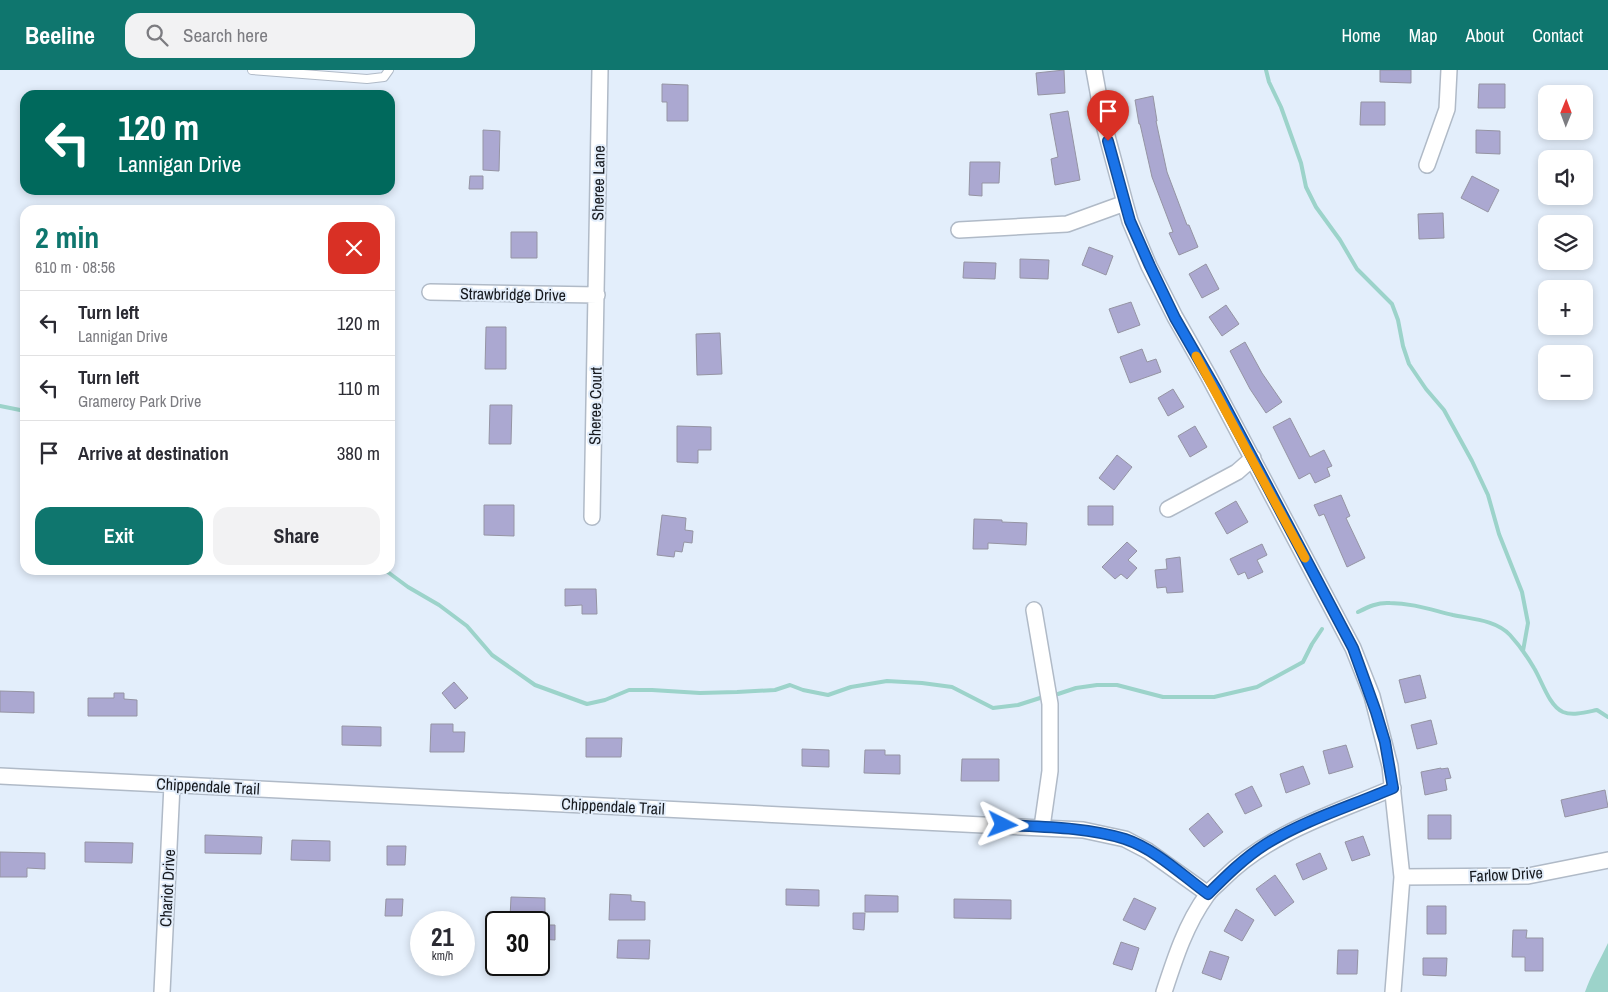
<!DOCTYPE html>
<meta charset="utf-8">
<style>
:root{--surface:#fff;--page:#f2f2f3;--text:#2b2b33;--muted:#7c7c81;--line:#e1e1e2;--accent:#0f766e}
body{margin:0;font-family:"Archivo Narrow",sans-serif;background:var(--page);color:var(--text);height:100vh;display:flex;flex-direction:column;font-size:19px;white-space:nowrap}
*{box-sizing:border-box;margin:0}
p{font-size:16px;color:var(--muted)}
.icon{flex:none;width:28px;height:28px;fill:none;stroke:currentColor;stroke-width:2;stroke-linecap:round;stroke-linejoin:round}
.map{position:relative;flex:1;overflow:hidden}
.sheet{position:absolute;left:20px;top:135px;width:375px;height:370px;display:flex;flex-direction:column;background:var(--surface);border-radius:15px;box-shadow:0 2px 8px #0003}
.sheet>*{flex:none}
.banner{position:absolute;left:20px;top:20px;width:375px;height:105px;border-radius:15px;box-shadow:0 2px 8px #0003;background:#00695c;color:#fff;overflow:hidden}
.needle{width:32px;rotate:1deg}
.controls{position:absolute;left:1538px;top:15px;display:grid;gap:10px}
.controls a{display:grid;place-items:center;width:55px;height:55px;border-radius:10px;background:var(--surface);box-shadow:0 2px 8px #0003;font-size:25px}
.speed{position:absolute;left:410px;top:841px;display:flex;gap:10px;font-size:25px;font-weight:700;text-align:center}
.speed>*{display:grid;place-content:center;width:65px;height:65px;border-radius:50%;background:var(--surface);box-shadow:0 2px 8px #0003;line-height:1}
.speed small{font-size:12px;font-weight:400}
.speed .limit{border:2px solid #111;border-radius:8px;background:#fff;color:#111}
.pin{position:absolute;display:grid;place-items:center;width:42px;height:42px;color:#fff;margin:-51px -21px;border-radius:50% 50% 50% 0;rotate:-45deg;box-shadow:0 0 5px #0007}
.pin .icon{rotate:45deg}
.me{position:absolute;width:55px;margin:-28px;rotate:93deg;stroke-linejoin:round;filter:drop-shadow(0 0 4px #0008)}
.turn{display:flex;align-items:center;gap:18px;height:105px;padding:0 15px;font-size:22px}
.turn .icon{width:65px;height:65px;stroke-width:2.5}
.turn b{display:block;font-size:35px;line-height:42px}
.round{display:grid;place-items:center;flex:none;width:52px;height:52px;border-radius:15px;background:var(--page)}
.headline{display:flex;align-items:center;justify-content:space-between;height:85px;padding:0 15px}
h1{font-size:30px;font-weight:700;line-height:38px;color:var(--accent)}
.button{display:flex;gap:10px;margin-top:auto;padding:10px 15px}
.button a{flex:1;height:58px;border-radius:15px;background:var(--accent);color:#fff;font-size:20px;font-weight:700;line-height:58px;text-align:center}
.button a+a{background:var(--page);color:var(--text)}
ul{padding:0;list-style:none}
li{display:flex;align-items:center;gap:15px;height:65px;padding:0 15px;border-top:1px solid var(--line)}
li div{flex:1}
li b{display:block;font-size:19px}
li em{font-style:normal}
header{display:flex;align-items:center;gap:30px;box-sizing:border-box;height:70px;padding:0 25px;background:var(--accent);color:#fff}
header strong{font-size:24px}
nav{display:flex;gap:28px;margin-inline-start:auto;font-size:18px}
.search{width:350px;height:45px;background:var(--page);display:flex;align-items:center;gap:12px;box-sizing:border-box;padding:0 18px;border-radius:15px;color:var(--muted);font-size:19px}
.map>svg:first-child{display:block}
</style>
<header>
<strong>Beeline</strong>
<div class="search"><svg class="icon" aria-label="search" viewBox="0 0 24 24"><circle cx="10" cy="10" r="6"/><path d="M15 15l6 6"/></svg>Search here</div>
<nav><a>Home</a><a>Map</a><a>About</a><a>Contact</a></nav>
</header>
<div class="map">
<svg width="1608" height="922" viewBox="0 0 1608 922">
<rect width="100%" height="100%" fill="#e3eefb"/>
<path fill="#9cd3ca" d="M1608,873V922H1585C1591,905 1600,890 1608,873Z"/>
<g fill="none" stroke-linecap="round" stroke-linejoin="round">
<path stroke="#9cd3ca" stroke-width="4" d="M1266,0L1269,12L1281,37L1301,93L1306,117L1316,137L1340,170L1357,199L1392,234L1398,250L1403,276L1409,294L1426,319L1444,340L1472,391L1488,425L1499,464L1522,522L1528,553L1523,581
M0,336L25,341
M385,500L408,517L439,535L467,556L492,585L535,615L587,634L605,630L629,620H652L700,623L737,622L775,620L790,615L803,620L828,625L851,617L887,611L922,613L952,617L993,638L1018,635L1040,628
M1358,542C1368,537 1378,532 1390,533C1412,533 1432,540 1453,545C1472,549 1496,550 1510,565C1519,575 1527,586 1534,598C1542,611 1549,636 1563,642C1573,646 1587,642 1597,640L1608,647
M1058,624L1076,618L1097,615H1117L1163,627H1214L1257,617L1303,592L1312,574L1322,559"/>
</g>
<path fill="#aba8d1" stroke="#9594a3" d="M1064,0L1065,23L1038,25L1036,3Z
M1380,0H1411V13L1380,12Z
M662,14L688,15V51H667V32H662Z
M1479,14H1505V38H1478Z
M1153,26L1157,51H1156L1167,102L1187,155H1189L1198,177L1179,185L1169,163L1173,162L1152,107L1140,54H1139L1135,30Z
M1361,32H1385V55H1360Z
M1068,41L1080,110L1055,115L1051,89L1058,87L1050,44Z
M483,60L500,61L499,101L483,100Z
M1476,60L1500,61V84L1476,83Z
M970,92H1000L999,113H982V126L969,125Z
M470,106H483V119H469Z
M1472,106L1499,120L1488,142L1461,128Z
M1443,143L1444,168L1419,169L1418,144Z
M511,162H537V188H511Z
M1089,177L1113,186L1106,205L1082,195Z
M1020,189L1049,190L1048,209L1020,208Z
M964,192L996,193L995,209L963,208Z
M1206,194L1219,219L1202,228L1189,204Z
M1131,232L1140,255L1118,263L1109,239Z
M1226,235L1239,254L1222,266L1209,247Z
M486,257H506V299H485Z
M720,263L722,304L697,305L696,264Z
M1245,272L1262,303L1282,332L1266,343L1250,319L1230,281Z
M1142,279L1147,292L1156,289L1161,302L1130,313L1120,287Z
M1173,319L1184,337L1168,346L1158,328Z
M490,335H512L511,374H489Z
M1290,348L1310,387L1324,380L1332,396L1327,398L1330,406L1315,413L1310,403L1299,409L1273,357Z
M677,356L711,357V380H698V393L677,392Z
M1195,356L1207,377L1190,387L1178,366Z
M1117,385L1132,397L1114,420L1099,408Z
M1341,425L1350,446L1346,448L1365,488L1347,497L1324,444L1319,446L1314,435Z
M1236,431L1248,452L1227,464L1215,443Z
M484,435H514V466L484,465Z
M1088,436H1113V455H1088Z
M662,445L686,448L685,460L693,461L692,473L684,472L682,482L675,481L674,487L657,485Z
M974,449L1002,450V452L1027,453L1026,475L988,473V479H973Z
M1127,472L1137,481L1128,490L1137,498L1127,509L1121,504L1115,509L1102,497Z
M1262,474L1267,485L1257,490L1263,502L1248,509L1245,502L1238,505L1230,489Z
M1180,487L1183,522L1167,523L1166,517L1157,518L1155,500L1167,499L1166,489Z
M565,519H596L597,544H582V535L565,536Z
M1420,605L1426,628L1405,633L1399,610Z
M454,612L468,628L455,639L442,623Z
M0,621L34,622V643L0,642Z
M114,623H124V629L137,630V646H88V628H114Z
M1431,650L1437,674L1417,679L1411,655Z
M431,654H453V662H465L464,682H430Z
M342,656L381,657V676L342,675Z
M586,668H622L621,687H586Z
M1346,675L1353,697L1329,704L1323,681Z
M802,679L829,680V697L802,696Z
M865,680H885V685H900V704L864,703Z
M962,689H999V711H961Z
M1303,696L1310,714L1286,723L1280,704Z
M1441,698V699L1448,698L1451,708L1445,709L1447,720L1425,725L1421,702Z
M1252,716L1262,736L1245,744L1235,724Z
M1605,720L1608,737L1565,747L1561,730Z
M1208,743L1223,762L1204,777L1189,759Z
M1428,745H1451V769H1428Z
M205,765L262,767L261,784L205,783Z
M1363,766L1370,785L1352,791L1345,772Z
M292,770L330,771V791L291,790Z
M85,772L133,773L132,793L85,792Z
M387,776H406L405,795H387Z
M0,782L45,783V799L27,798V807H0Z
M1320,783L1327,799L1303,810L1296,794Z
M1275,805L1294,832L1275,846L1256,819Z
M786,819L819,820V836L786,835Z
M610,824L631,825V831L645,832V850H609Z
M865,825L898,826V842H865Z
M511,827L545,828V849L510,848Z
M1134,828L1156,838L1145,860L1123,850Z
M386,829H403L402,846H385Z
M954,829L1011,830V849L954,848Z
M1427,836H1446V864H1427Z
M1236,839L1254,850L1242,871L1224,861Z
M853,843H865L864,860L853,859Z
M539,855H555V870L539,869Z
M1513,860H1527L1526,868H1543V901H1525V887H1512Z
M618,870H650L649,889L617,888Z
M1121,872L1139,878L1132,900L1113,894Z
M1338,880H1358L1357,904H1337Z
M1210,881L1229,887L1221,910L1202,903Z
M1423,888H1447L1446,906L1423,905Z"/>
<g fill="none" stroke-linecap="round" stroke-linejoin="round">
<defs>
<path id="service" d="M252,0L367,9L384,7L389,0"/>
<path id="minor" d="M1094,0L1104,55L1125,133L1130,151L1149,196L1175,247L1208,305L1353,578L1372,626L1390,696L1402,807L1393,922
M1427,95L1447,39L1449,0
M959,160L1067,154L1125,133
M430,222L597,225
M1168,439L1237,402L1253,388
M592,447L600,0
M1034,540L1050,634V701L1042,757
M0,706L1083,760L1125,769L1148,781L1208,824
M1402,807L1528,806L1608,790
M162,922L172,715
M1164,922C1175,888 1186,854 1207,825C1211,819 1218,814 1223,809C1270,762 1333,744 1393,718"/>
</defs>
<use href="#service" stroke="#b0bac7" stroke-width="10"/>
<use href="#minor" stroke="#b0bac7" stroke-width="18"/>
<use href="#service" stroke="#fff" stroke-width="8"/>
<use href="#minor" stroke="#fff" stroke-width="15"/>
</g>
<g fill="none" stroke-linecap="round" stroke-linejoin="round">
<defs>
<path id="route" d="M1003,755C1043,757 1086,757 1125,769C1155,779 1182,805 1208,824C1226,806 1244,788 1266,774C1305,750 1351,736 1393,718L1385,672L1376,642L1353,578L1217,321L1175,248L1150,196L1130,151L1108,71"/>
</defs>
<use href="#route" stroke="#114b97" stroke-width="12"/>
<use href="#route" stroke="#1a73e8" stroke-width="9"/>
<path stroke="#f59e0b" stroke-width="9" d="M1196,286L1305,488"/>
</g>
<g text-anchor="middle" dominant-baseline="central" stroke-width="4" stroke-linejoin="round" paint-order="stroke">
<g font-size="16" fill="#15181d" stroke="#e3eefb">
<text transform="translate(598 113) rotate(-89)">Sheree Lane</text>
<text transform="translate(513 224) rotate(1)">Strawbridge Drive</text>
<text transform="translate(595 336) rotate(-89)">Sheree Court</text>
<text transform="translate(208 716) rotate(3)">Chippendale Trail</text>
<text transform="translate(613 736) rotate(3)">Chippendale Trail</text>
<text transform="translate(1506 804) rotate(-3)">Farlow Drive</text>
<text transform="translate(167 818) rotate(-87)">Chariot Drive</text>
</g>
</g>
</svg>
<div class="controls">
<a><svg class="needle" viewBox="-14 -14 28 28"><path d="M0-13l5 13h-10z" fill="#e53935"/><path d="M0 13l5-13h-10z" fill="#7c7c81"/></svg></a>
<a><svg class="icon" aria-label="sound" viewBox="0 0 24 24"><path d="M4 9h4l5-4v14l-5-4H4zM17 9q2 3 0 6"/></svg></a>
<a><svg class="icon" aria-label="layers" viewBox="0 0 24 24"><path d="M12 4l9 5-9 5-9-5zM3 14l9 5 9-5"/></svg></a>
<a>+</a>
<a>−</a>
</div>
<div class="speed"><div>21<small>km/h</small></div><div class="limit">30</div></div>
<div class="pin" style="left:1108px;top:71px;background:#d93025"><svg class="icon" aria-label="arrive" viewBox="0 0 24 24"><path d="M6 21V4h12l-3 4 3 4H6"/></svg></div>
<svg class="me" style="left:1003px;top:755px" viewBox="-20 -20 40 40"><path d="M0-17L14 15 0 8-14 15z" fill="#1a73e8" stroke="#fff" stroke-width="4"/></svg>
<div class="banner">
<div class="turn"><svg class="icon" aria-label="left" viewBox="0 0 24 24"><path d="M17 20v-9H6M10 6l-5 5 5 5"/></svg><div><b>120 m</b>Lannigan Drive</div></div>
</div>
<section class="sheet">
<div class="headline"><div><h1>2 min</h1><p>610 m · 08:56</p></div><a class="round" style="background:#d93025;color:#fff"><svg class="icon" aria-label="close" viewBox="0 0 24 24"><path d="M6 6l12 12M18 6L6 18"/></svg></a></div>
<ul>
<li><svg class="icon" aria-label="left" viewBox="0 0 24 24"><path d="M17 20v-9H6M10 6l-5 5 5 5"/></svg><div><b>Turn left</b><p>Lannigan Drive</p></div><em>120 m</em></li>
<li><svg class="icon" aria-label="left" viewBox="0 0 24 24"><path d="M17 20v-9H6M10 6l-5 5 5 5"/></svg><div><b>Turn left</b><p>Gramercy Park Drive</p></div><em>110 m</em></li>
<li><svg class="icon" aria-label="arrive" viewBox="0 0 24 24"><path d="M6 21V4h12l-3 4 3 4H6"/></svg><div><b>Arrive at destination</b></div><em>380 m</em></li>
</ul>
<div class="button"><a>Exit</a><a>Share</a></div>
</section>
</div>
